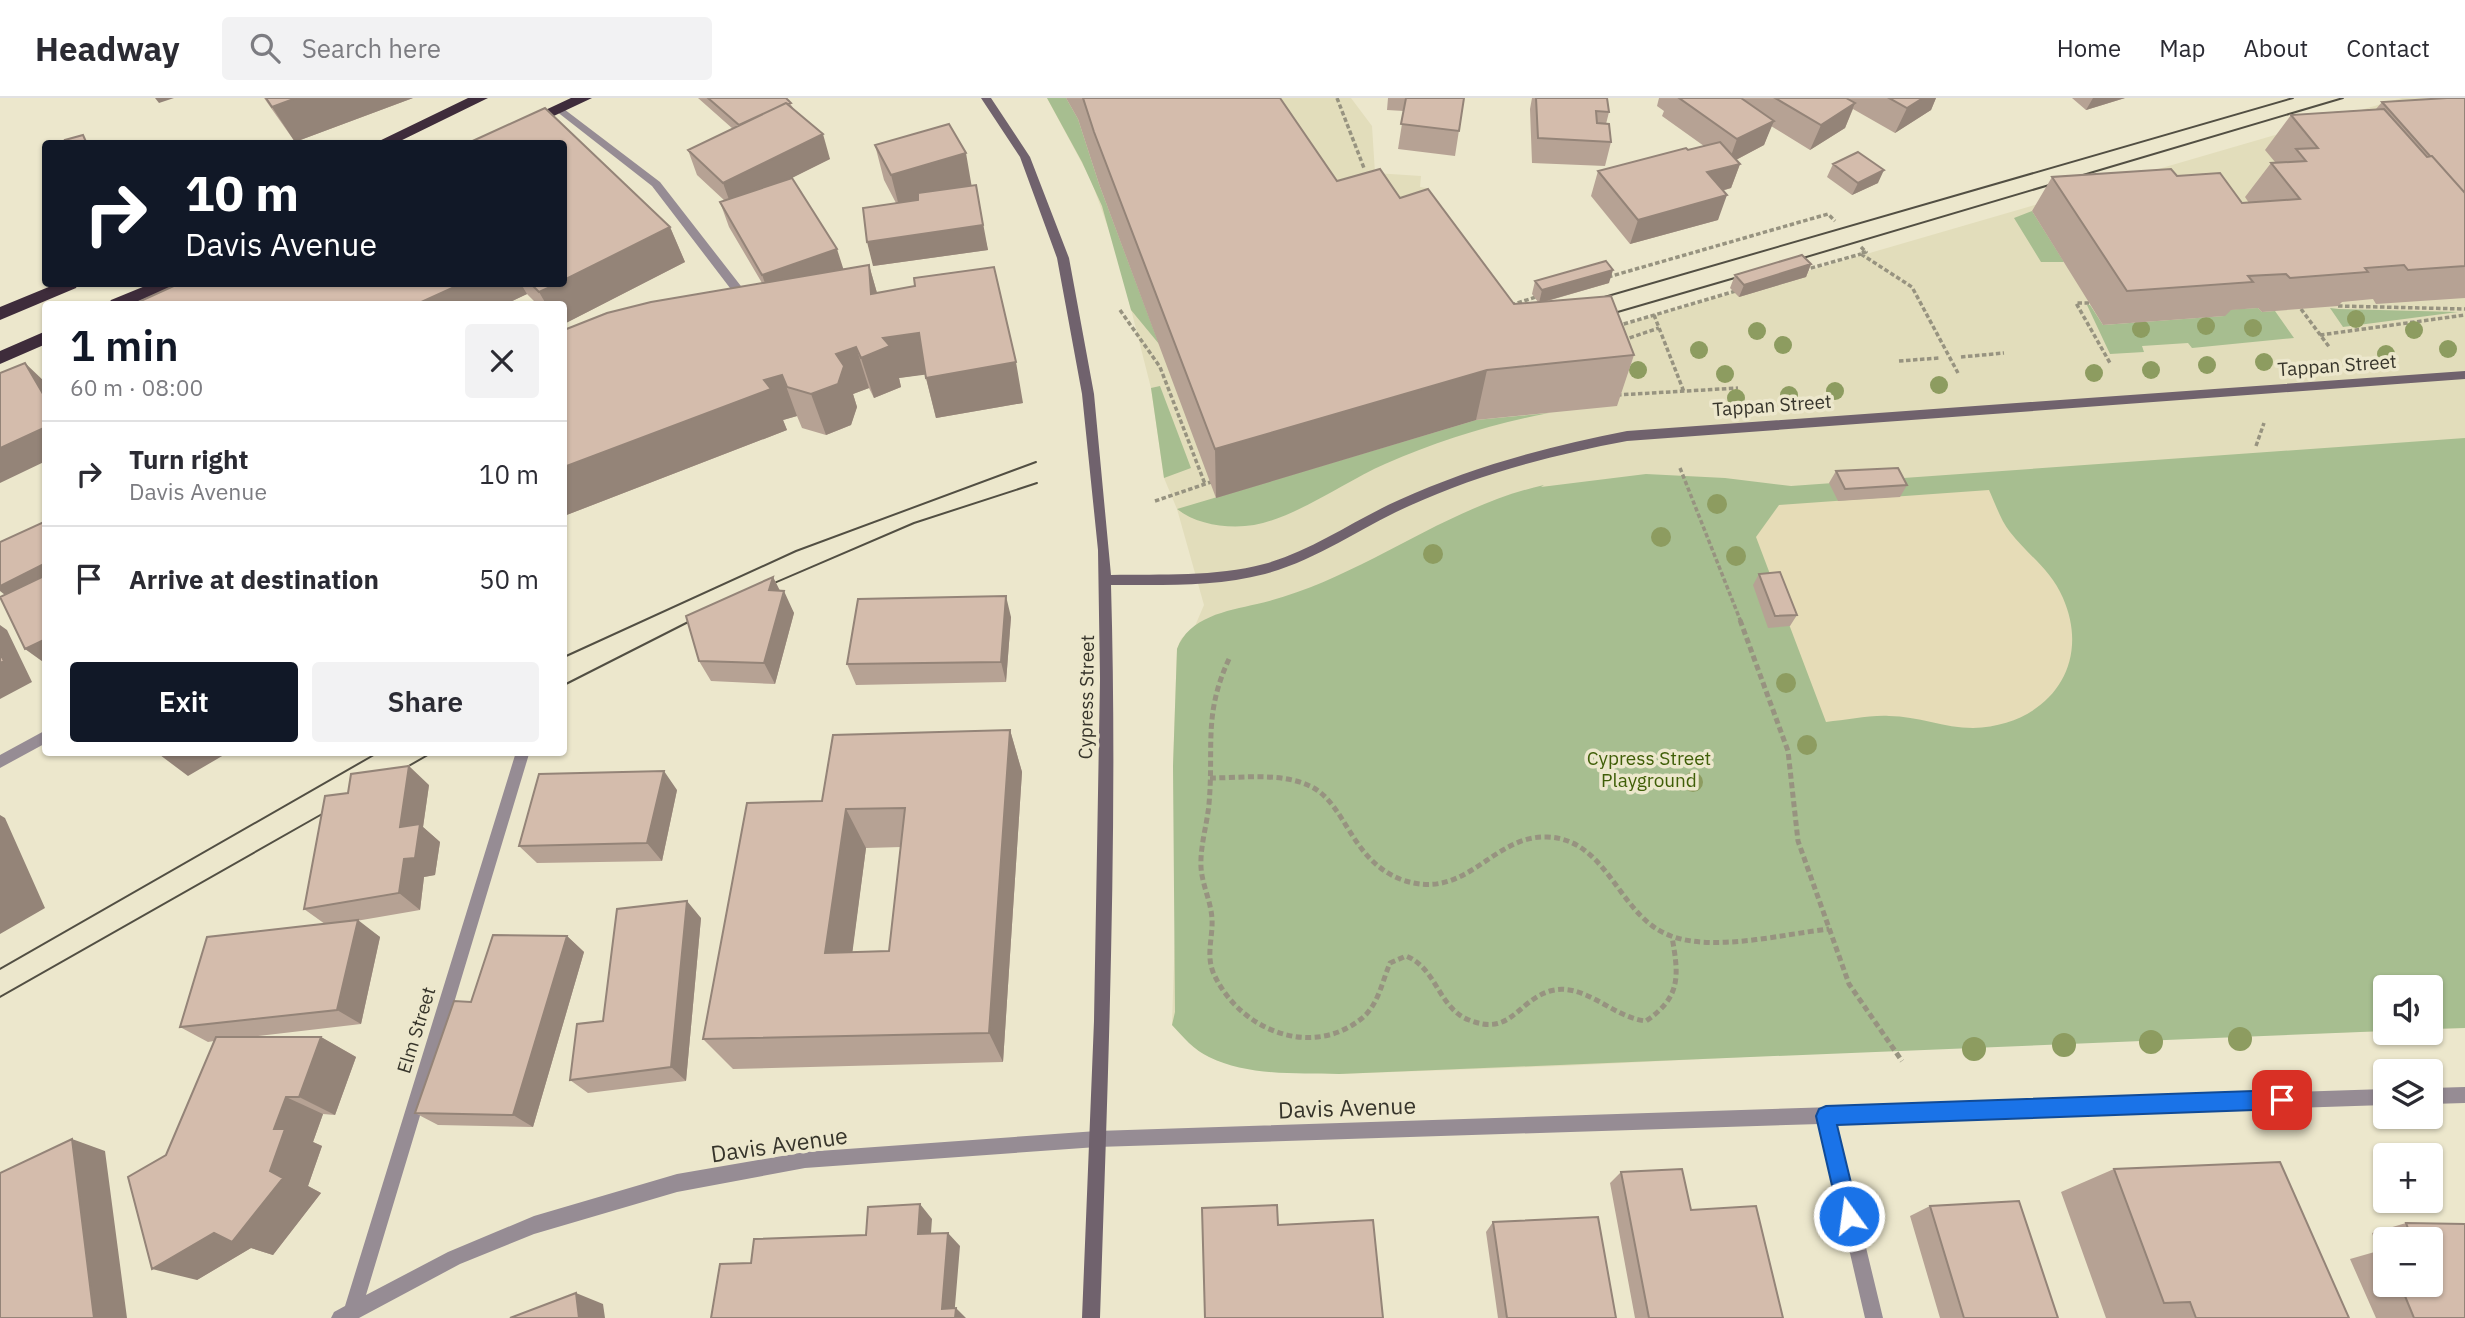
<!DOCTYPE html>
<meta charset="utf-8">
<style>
:root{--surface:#fff;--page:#f2f2f3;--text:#2b2b33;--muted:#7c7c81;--line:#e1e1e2;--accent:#111827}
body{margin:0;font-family:"IBM Plex Sans",sans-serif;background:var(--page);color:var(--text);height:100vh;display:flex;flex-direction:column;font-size:26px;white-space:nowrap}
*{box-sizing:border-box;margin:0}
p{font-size:23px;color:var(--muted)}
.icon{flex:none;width:38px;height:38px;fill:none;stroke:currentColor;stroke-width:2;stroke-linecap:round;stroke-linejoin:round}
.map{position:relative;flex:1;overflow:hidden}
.side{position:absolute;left:42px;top:203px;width:525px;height:455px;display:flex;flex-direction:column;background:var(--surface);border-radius:7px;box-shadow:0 2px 5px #0004}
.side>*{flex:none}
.guide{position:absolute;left:42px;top:42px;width:525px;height:147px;border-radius:7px;box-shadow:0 2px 5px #0004;background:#111827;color:#fff;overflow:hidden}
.fabs{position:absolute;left:2373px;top:877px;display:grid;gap:14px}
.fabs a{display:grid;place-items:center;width:70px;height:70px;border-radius:7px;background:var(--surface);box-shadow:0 2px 5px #0004;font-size:35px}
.pin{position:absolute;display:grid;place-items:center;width:60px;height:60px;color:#fff;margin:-30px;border-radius:14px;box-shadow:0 4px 10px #0006}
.me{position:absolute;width:77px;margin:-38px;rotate:346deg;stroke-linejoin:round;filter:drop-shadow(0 0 5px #0008)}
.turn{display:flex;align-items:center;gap:24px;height:147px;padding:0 28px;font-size:32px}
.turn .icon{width:91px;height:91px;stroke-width:2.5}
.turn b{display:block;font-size:49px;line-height:60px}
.round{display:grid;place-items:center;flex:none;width:74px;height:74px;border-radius:7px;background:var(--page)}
.overview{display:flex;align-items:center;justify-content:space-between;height:119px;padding:0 28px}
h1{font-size:42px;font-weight:600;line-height:52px;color:var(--accent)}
.cta{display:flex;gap:14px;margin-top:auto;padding:14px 28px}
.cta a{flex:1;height:80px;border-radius:7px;background:var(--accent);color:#fff;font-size:28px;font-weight:600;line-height:80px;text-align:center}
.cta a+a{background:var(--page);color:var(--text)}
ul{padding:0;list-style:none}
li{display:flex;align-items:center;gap:21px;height:105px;padding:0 28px;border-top:2px solid var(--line)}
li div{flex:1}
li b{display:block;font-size:26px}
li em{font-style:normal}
header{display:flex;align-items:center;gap:42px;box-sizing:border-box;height:98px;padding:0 35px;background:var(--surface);border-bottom:2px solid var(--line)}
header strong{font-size:33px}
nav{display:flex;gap:38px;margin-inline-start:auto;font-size:24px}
.search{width:490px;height:63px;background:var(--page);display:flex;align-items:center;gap:18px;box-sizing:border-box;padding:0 24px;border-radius:7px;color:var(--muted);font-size:26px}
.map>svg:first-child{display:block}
</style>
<header>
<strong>Headway</strong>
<div class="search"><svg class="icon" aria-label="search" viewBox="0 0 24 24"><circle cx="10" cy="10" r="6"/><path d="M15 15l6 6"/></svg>Search here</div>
<nav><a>Home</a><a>Map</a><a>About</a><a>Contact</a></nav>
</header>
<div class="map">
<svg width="2465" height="1220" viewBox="0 0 2465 1220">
<rect width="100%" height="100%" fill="#ece7cc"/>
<path fill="#e2ddbb" d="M1047,0H1351L1372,28L1375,75L1421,78L1420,89L1427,90L1434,160L1571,242L2402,0H2465V930L2431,931V889H2385V933L2045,944L1562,968L1339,976L1269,973L1218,963L1200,954L1172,927L1176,800L1173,668L1177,551L1181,541L1195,528L1204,507L1177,411L1164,380L1151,290L1116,152L1091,82Z"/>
<path fill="#a7be90" d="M1047,0H1066L1078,21L1099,86L1159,246L1131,212L1102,108L1082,64Z
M2032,113L2064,164H2041L2014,120Z
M2087,207H2090L2103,227L2224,218L2221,212L2258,210L2262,214L2275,213L2294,240L2192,250L2188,245L2142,248L2144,254L2110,256Z
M2330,210L2339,211L2458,214L2343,229Z
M1160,288L1191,370L1164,380L1151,290Z
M1549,315C1492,326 1437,343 1385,366C1344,384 1297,419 1254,427C1229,431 1197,427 1177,411L1476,322Z
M2465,340V930L2431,931V889H2385V933L1339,976C1297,975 1247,978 1209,959C1194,952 1183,939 1172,927L1175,914L1173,668L1177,551C1189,519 1226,513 1257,506C1359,483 1441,410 1544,387L1541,389L1646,376L1725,380L1791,388Z"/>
<path fill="#e6dcb7" d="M1989,392C1995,405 2001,423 2010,434C2028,457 2051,472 2063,500C2093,569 2046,628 1973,630C1944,630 1918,618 1889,618C1869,617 1847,622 1826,624L1756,439L1779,407Z"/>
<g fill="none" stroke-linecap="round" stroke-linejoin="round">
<path stroke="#979380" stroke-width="3.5" stroke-dasharray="4.5 2.5" stroke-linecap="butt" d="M1337,0L1364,70
M1861,149L1866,154L1861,155
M1861,156L1912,189L1958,275
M1804,172L1861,156
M1608,179L1828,116L1835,123
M2089,205H2076L2110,265
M1511,207L1539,198
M2338,208L2465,211
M2301,211L2330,250
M1120,212L1160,269L1205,386
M1654,217L1684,294
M1617,228L1739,192
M2320,237L2465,217
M1623,242L1659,230
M1961,259L2004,255
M1899,263L1939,260
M1617,297L1738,290
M2256,348L2264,325
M1680,370L1741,524
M1155,403L1211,384"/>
<path stroke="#979380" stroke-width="5" stroke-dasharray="6 3.5" stroke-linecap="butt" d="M1740,522L1788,653L1798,743L1849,886L1902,963
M1229,561C1203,617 1214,649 1209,706C1207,727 1200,748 1201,769C1202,787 1211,803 1212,821C1213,839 1206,856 1213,874C1237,930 1309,962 1361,921C1378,908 1382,884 1390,865L1406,858C1437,870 1438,910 1469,922C1511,939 1517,903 1550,893C1584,883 1613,920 1646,923C1681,899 1679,878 1672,839
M1210,680C1242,680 1280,674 1310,688C1346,705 1350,761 1400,781C1466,806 1491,737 1547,739C1609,741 1618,819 1671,838C1714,854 1784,836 1829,831"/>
<path fill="#968c94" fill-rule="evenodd" d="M560,8L660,84L751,201V207H743L652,88L556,13V9Z
M46,632V645L0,670V657Z
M516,654L529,656L366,1197L448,1154L534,1118L677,1076L805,1054L1097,1033L2385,991V1007L1836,1025L1883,1220H1865L1820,1026L1097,1049L805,1070L677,1094L534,1136L460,1166L359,1220H331L334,1214L345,1208Z
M2465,989V1005L2431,1006V990Z"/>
<path fill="#70626d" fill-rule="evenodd" d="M981,0H991L1030,59L1069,160L1094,296L1111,477C1162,476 1215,479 1264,466C1312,453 1354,422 1399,402C1471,369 1549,348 1627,333L2465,273V281L1627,343C1552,357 1479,376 1409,408C1360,430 1317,462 1265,476C1215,489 1162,487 1111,487C1118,731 1108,976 1100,1220H1082L1094,923L1100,581L1098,452L1082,296L1057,160L1020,59Z"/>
<path fill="#3e2c3b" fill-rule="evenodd" d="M468,0H488L394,46H373Z
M571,0H592L494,46H473Z
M56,186H78L76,190L0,222V209Z
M150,186H172L170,190L132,206H108L111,202Z
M46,233V246L0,266V253Z"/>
<path stroke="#524f43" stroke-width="2" d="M1786,165L2343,0
M1587,204L2293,0
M1597,220L1752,175
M758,492L914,425L1037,385
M564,559L796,453L1036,364
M564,587L704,516
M393,677L433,654
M0,871L379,654
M0,899L338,707"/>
</g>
<g fill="#8d9c60">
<circle cx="2356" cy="221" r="9"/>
<circle cx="2206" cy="228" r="9"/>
<circle cx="2253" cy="230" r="9"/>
<circle cx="2141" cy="231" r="9"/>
<circle cx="2414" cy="232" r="9"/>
<circle cx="1757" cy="233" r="9"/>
<circle cx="1783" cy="247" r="9"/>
<circle cx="2448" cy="251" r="9"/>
<circle cx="1699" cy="252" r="9"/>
<circle cx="2386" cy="256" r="9"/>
<circle cx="2264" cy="264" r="9"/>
<circle cx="2207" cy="267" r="9"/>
<circle cx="1638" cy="272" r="9"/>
<circle cx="2151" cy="272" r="9"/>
<circle cx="2094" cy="275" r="9"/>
<circle cx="1725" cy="276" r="9"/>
<circle cx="1939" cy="287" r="9"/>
<circle cx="1835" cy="293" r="9"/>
<circle cx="1789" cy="297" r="9"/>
<circle cx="1736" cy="300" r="9"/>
<circle cx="1717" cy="406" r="10"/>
<circle cx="1661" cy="439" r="10"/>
<circle cx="1433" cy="456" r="10"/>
<circle cx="1736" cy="458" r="10"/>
<circle cx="1786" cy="585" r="10"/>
<circle cx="1807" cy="647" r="10"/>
<circle cx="1693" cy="684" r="10"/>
<circle cx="2240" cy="941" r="12"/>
<circle cx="2151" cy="944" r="12"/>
<circle cx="2064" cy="947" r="12"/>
<circle cx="1974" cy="951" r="12"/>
</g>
<path fill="#b6a294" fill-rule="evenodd" d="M264,0H413L295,44Z
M698,0H786L830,61L791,80L843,171L869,167L877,195L1023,305L936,320L925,276L899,280L901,289L874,300L869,290L853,296L857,309L851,327L826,337L802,330L797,318L783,322L787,332L564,418V232L762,185L729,129L720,104L725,103L697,77L688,52L733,31Z
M1066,0H1280L1337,83L1400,100L1514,206L1538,204L1532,196L1535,183L1609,185L1544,204L1634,257L1617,308L1476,322L1216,400L1099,86L1078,21Z
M1388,0H1464L1455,58L1398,51L1404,13L1387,12Z
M1532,0H1607L1609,14L1606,26L1611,44L1605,68L1532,65L1530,11Z
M1659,0H1936L1931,12L1895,35L1853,11L1845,30L1810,52L1771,28L1764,47L1736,62L1740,66L1731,90L1722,93L1718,122L1630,146L1591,98L1598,73L1704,48L1662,18L1664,13L1657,8Z
M2072,0H2125L2086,12Z
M2465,0V200L2376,206L2373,201L2342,204L2338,208L2262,214L2258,210L2231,212L2225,218L2103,227L2032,113L2052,79L2177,78L2242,105H2249L2245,99L2271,65L2275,64L2265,52L2291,17L2376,11L2382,4Z
M875,47L972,88L988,152L873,168L896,105L884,82Z
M1833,66L1878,85L1852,97L1827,79Z
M670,129L685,164L564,226V206H537L527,196L506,206H135L178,186H564Z
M1811,166L1806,179L1739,199L1730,190L1735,177Z
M1836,373L1907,387L1900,399L1838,403L1829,385Z
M1759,476L1797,517L1790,528L1768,530L1753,487Z
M773,479L780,493L794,515L775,586L711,583L699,563Z
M1011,519L1006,584L856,587L847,566Z
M1010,632L1022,674L1003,964L733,971L703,941L822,703ZM901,749L889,853L852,854L866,750Z
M429,687L423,729L440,744L435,777L424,779L420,812L356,823L380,839L361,926L250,939H321L356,959L335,1017L323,1016L313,1044L322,1048L308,1088L321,1095L273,1157L251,1150L197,1182L166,1057L214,943L208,944L180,929L325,826L304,811Z
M677,692L662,763L537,765L519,748Z
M701,820L686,983L588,995L570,982L603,923Z
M567,838L584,854L533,1029L438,1027L415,1015L471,904Z
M2114,1071L2349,1220H2106L2061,1094Z
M1621,1074L1691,1112L1783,1220H1635L1610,1085Z
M1930,1108L2058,1220H1940L1910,1118Z
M1493,1124L1616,1220H1498L1486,1134Z
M2406,1125L2465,1126V1220H2376L2350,1161L2378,1153L2372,1135ZM2385,1141H2431V1186H2385Z"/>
<path fill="#948478" d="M155,0H174L159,5Z
M296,0H413L295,44L272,9Z
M1923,0H1936L1931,12L1895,35L1907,10Z
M2093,0H2125L2086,12Z
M1855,5L1845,30L1810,52L1821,27Z
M1774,23L1764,47L1728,66L1737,41Z
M823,36L830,61L732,110L723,85Z
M966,55L972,90L900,112L891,77Z
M1740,66L1731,90L1698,99L1707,74Z
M1884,72L1878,85L1852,97L1858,85Z
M976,87L988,152L873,168L867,144Z
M1727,97L1718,122L1630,146L1638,122Z
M670,129L685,164L564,226V206H546L539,194L557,186H564V182Z
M837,151L845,176L771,201L762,177Z
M1811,166L1806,179L1739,199L1744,187Z
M869,167L881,209L871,196Z
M1613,172L1609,185L1539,205L1542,192Z
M461,186H521L527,196L506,206H417Z
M919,235L930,276L899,280L901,289L874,300L861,260L883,240Z
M856,249L869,290L853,296L857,309L851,327L826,337L811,296L836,256Z
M1016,264L1023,305L936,320L926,280Z
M25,265L46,285V301Z
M1487,272L1476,322L1216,400L1215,351Z
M782,277L797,318L783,322L787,332L564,418V369L764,282Z
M46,329V363L0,385V350Z
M46,465V500L23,511L0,493V488Z
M773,479L783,499L784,493L794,515L775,586L764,565L769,492Z
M1006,498L1011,519L1006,584L1001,564Z
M0,527L7,532L32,584L0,601Z
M46,541V566L25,551Z
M1010,632L1022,674L1003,964L989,935Z
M156,654H229L188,678Z
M409,668L429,687L423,729L440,744L435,777L424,779L420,812L399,795L404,761L400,729Z
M664,673L677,692L662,763L647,745Z
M846,711L866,750L848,888L825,855Z
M0,717L5,720L45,810L0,836Z
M687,803L701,820L686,983L671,969Z
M358,822L380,839L361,926L337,912Z
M567,838L584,854L533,1029L513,1017Z
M321,939L356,959L335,1017L299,999Z
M286,999L323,1016L313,1044L322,1048L308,1088L321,1095L273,1157L251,1150L197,1182L152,1171L274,1031Z
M72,1041L105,1053L127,1220H94Z
M920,1106L932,1121L930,1149L918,1136Z
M948,1135L960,1148L954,1220L942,1211Z
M576,1195L603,1206L605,1220H579Z
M956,1210L966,1220H955Z"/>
<path fill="#d4bcac" stroke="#948478" stroke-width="2" fill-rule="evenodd" d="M266,0H296L272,9Z
M708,0H786L791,5L788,6L786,5L739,27Z
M1083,0H1280L1337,83L1380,71L1400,100L1428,91L1514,206L1611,198L1634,257L1487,272L1215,351L1094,34Z
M1406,0H1464L1459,33L1401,26Z
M1536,0H1607L1609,14L1596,13L1597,25L1609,26L1611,44L1538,40Z
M1679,0H1741L1774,23L1737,41Z
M1775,0H1846L1855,5L1821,27Z
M1889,0H1923L1907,10Z
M2447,0H2465V95L2432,58H2430L2382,4Z
M786,5L823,36L723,85L688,52Z
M545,10L670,129L564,182V46H466Z
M2384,11L2427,59L2432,58L2465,95V168L2408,172L2404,167L2365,170L2368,174L2290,180L2286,176L2248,178L2253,184L2127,193L2052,79L2171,71L2177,78L2220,75L2242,105L2300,101L2271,65L2306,63L2296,51L2318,50L2291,17Z
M949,26L966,55L891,77L875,47Z
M83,37L87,46H67L65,42Z
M1720,44L1740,66L1707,74L1727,97L1638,122L1598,73L1686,50L1688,52Z
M1858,54L1884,72L1858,85L1833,66Z
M792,80L837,151L762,177L720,104Z
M976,87L983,127L867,144L863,110L918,102V95Z
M1802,157L1811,166L1744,187L1735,177Z
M1606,163L1613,172L1542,192L1535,183Z
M869,167L871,196L915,188L914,180L994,169L1016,264L926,280L919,235L883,240L890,248L861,260L856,249L836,256L844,268L838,286L811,296L787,289L782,277L764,282L771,291L564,369V232L607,215L651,204Z
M178,186H461L417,206H134Z
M531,186H557L539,194Z
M25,265L46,301V329L0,350V275Z
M1898,370L1907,387L1845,391L1836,373Z
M46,423V465L0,488V444Z
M1780,474L1797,517L1775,518L1759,476Z
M46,477V541L25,551L0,499Z
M773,479L769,492L784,493L764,565L699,563L686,518Z
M1006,498L1001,564L847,566L858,501Z
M0,555L4,563L0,565Z
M1010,632L989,935L703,941L747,705L822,703L833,637ZM905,710L889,853L825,855L846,711Z
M409,668L400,729L420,726L415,760L404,761L399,795L304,811L325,698L348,695L351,676Z
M664,673L647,745L519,748L539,676Z
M687,803L671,969L570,982L577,926L603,923L617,811Z
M358,822L337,912L180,929L207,839Z
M493,837L567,838L513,1017L415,1015L454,903L471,904Z
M216,939H321L299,999H286L274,1031H285L270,1073L283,1080L232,1144L214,1135L152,1171L128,1079L166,1057Z
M72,1041L94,1220H0V1075Z
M2280,1064L2349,1220H2196L2190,1204L2164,1205L2114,1071Z
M1682,1071L1691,1112L1756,1108L1783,1220H1649L1621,1074Z
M2019,1103L2058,1220H1964L1930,1108Z
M920,1106L918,1136L948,1135L942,1211L956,1210L955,1220H711L720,1166L751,1165L754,1141L866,1137L868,1109Z
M1277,1107L1278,1127L1373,1122L1383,1220H1205L1202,1110Z
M1598,1119L1616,1220H1507L1493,1124Z
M2406,1125L2465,1126V1220H2414L2400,1186H2431V1141H2412Z
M576,1195L579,1220H510Z"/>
<path fill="#1a73e8" stroke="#114b97" stroke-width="2" d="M2282,992L2289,995L2292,1002L2289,1009L2282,1011L1837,1027L1859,1118L1856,1125L1849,1128L1842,1125L1839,1118L1816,1018L1819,1011L1826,1008Z"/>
<g text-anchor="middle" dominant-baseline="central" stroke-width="7" stroke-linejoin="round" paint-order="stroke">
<g font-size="19" fill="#37352b" stroke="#ece7cc">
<text transform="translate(2337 267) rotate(-4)">Tappan Street</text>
<text transform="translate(1772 307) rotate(-4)">Tappan Street</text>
<text transform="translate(1086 599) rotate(-89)">Cypress Street</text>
<text transform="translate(416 932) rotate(-73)">Elm Street</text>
</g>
<g font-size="19" fill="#3f5e07" stroke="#ece7cc">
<text x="1649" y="660">Cypress Street<tspan x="1649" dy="22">Playground</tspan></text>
</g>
<g font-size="23" fill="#37352b" stroke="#ece7cc">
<text transform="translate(1347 1009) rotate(-2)">Davis Avenue</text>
<text transform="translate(779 1046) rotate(-8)">Davis Avenue</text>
</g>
</g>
</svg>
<div class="fabs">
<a><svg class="icon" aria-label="sound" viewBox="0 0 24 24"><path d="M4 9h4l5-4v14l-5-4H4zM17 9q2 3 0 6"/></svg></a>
<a><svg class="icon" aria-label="layers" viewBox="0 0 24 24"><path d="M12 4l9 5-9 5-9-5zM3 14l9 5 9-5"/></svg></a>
<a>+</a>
<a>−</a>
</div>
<div class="pin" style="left:2282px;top:1002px;background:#d93025"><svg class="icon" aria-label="arrive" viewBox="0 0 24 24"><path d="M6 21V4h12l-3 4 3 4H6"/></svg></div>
<svg class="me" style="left:1849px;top:1118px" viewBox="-20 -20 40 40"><circle r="17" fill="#1a73e8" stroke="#fff" stroke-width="3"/><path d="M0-11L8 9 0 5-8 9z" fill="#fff"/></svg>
<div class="guide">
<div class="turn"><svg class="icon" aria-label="right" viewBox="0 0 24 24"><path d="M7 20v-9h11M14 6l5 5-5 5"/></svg><div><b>10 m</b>Davis Avenue</div></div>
</div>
<section class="side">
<div class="overview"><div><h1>1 min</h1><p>60 m · 08:00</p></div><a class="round"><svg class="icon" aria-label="close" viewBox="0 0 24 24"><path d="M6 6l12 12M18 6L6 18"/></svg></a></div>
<ul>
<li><svg class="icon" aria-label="right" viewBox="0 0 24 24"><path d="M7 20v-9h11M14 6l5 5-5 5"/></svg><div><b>Turn right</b><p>Davis Avenue</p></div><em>10 m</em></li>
<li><svg class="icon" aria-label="arrive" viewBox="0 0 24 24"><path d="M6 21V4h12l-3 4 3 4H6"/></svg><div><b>Arrive at destination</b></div><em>50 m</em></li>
</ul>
<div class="cta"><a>Exit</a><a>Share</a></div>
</section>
</div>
